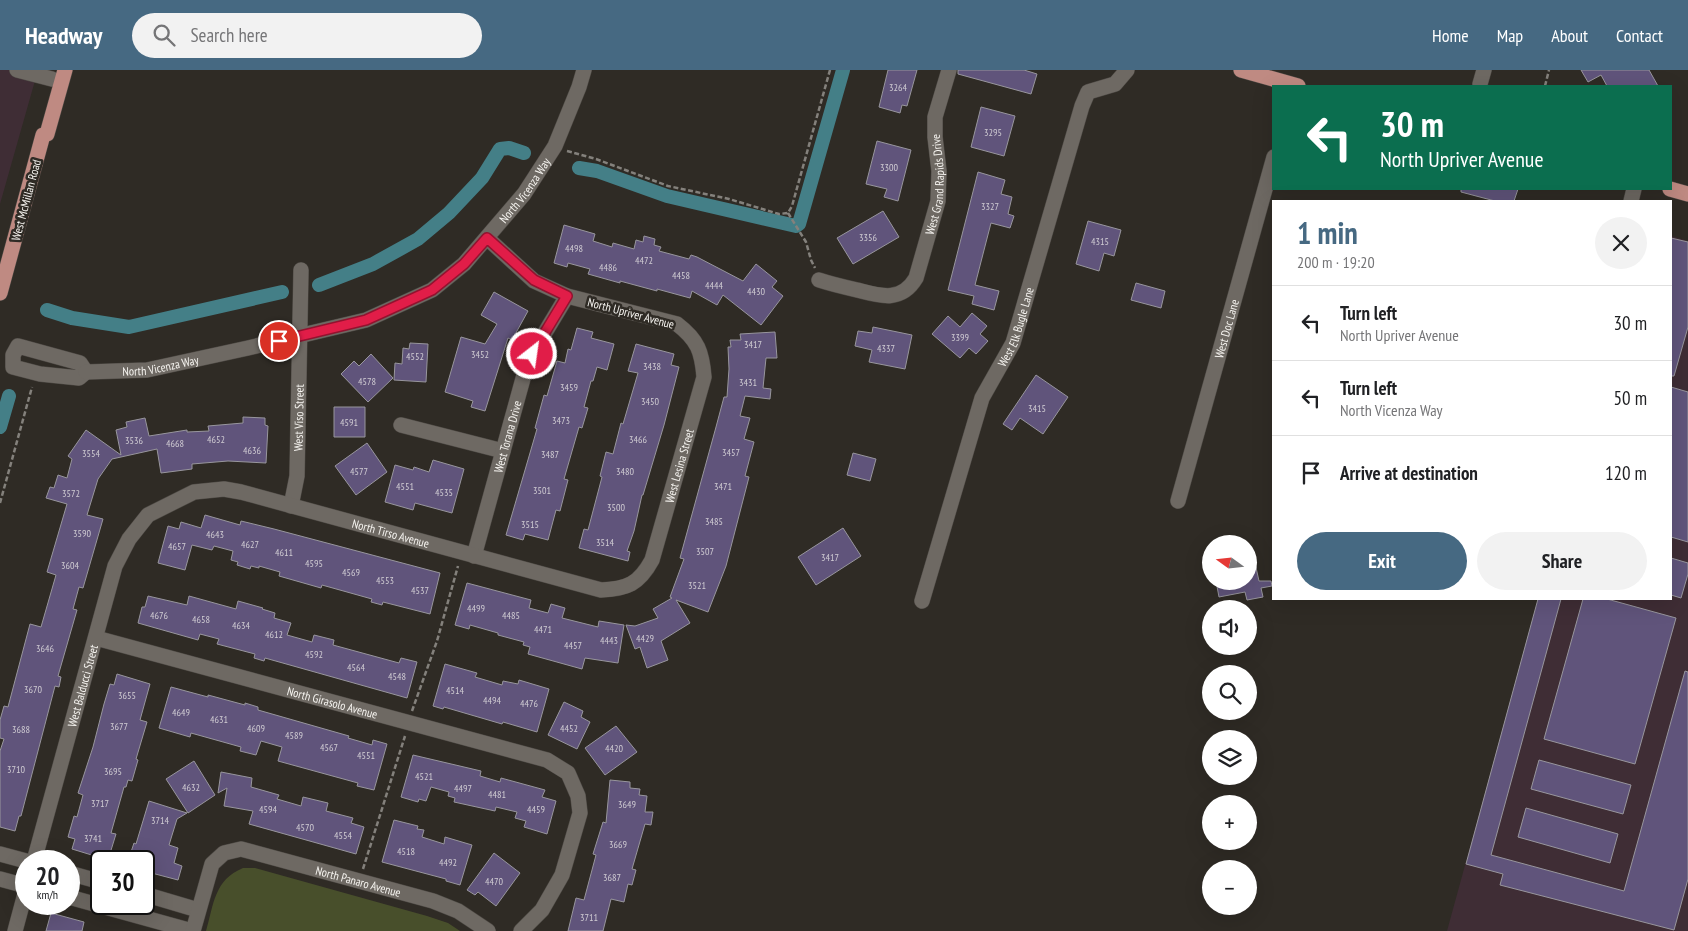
<!DOCTYPE html>
<meta charset="utf-8">
<style>
:root{--surface:#fff;--page:#f2f2f2;--text:#202124;--muted:#757577;--line:#e0e0e0;--accent:#466982}
body{margin:0;font-family:"PT Sans Narrow",sans-serif;background:var(--page);color:var(--text);height:100vh;display:flex;flex-direction:column;font-size:19px;white-space:nowrap}
*{box-sizing:border-box;margin:0}
p{font-size:16px;color:var(--muted)}
.icon{flex:none;width:28px;height:28px;fill:none;stroke:currentColor;stroke-width:2;stroke-linecap:round;stroke-linejoin:round}
.map{position:relative;flex:1;overflow:hidden}
.side{position:absolute;left:1272px;top:130px;width:400px;height:400px;display:flex;flex-direction:column;background:var(--surface);border-radius:0px;box-shadow:0 5px 20px #0002}
.side>*{flex:none}
.banner{position:absolute;left:1272px;top:15px;width:400px;height:105px;border-radius:0px;box-shadow:0 5px 20px #0002;background:#0b6e4f;color:#fff;overflow:hidden}
.needle{width:32px;rotate:285deg}
.fabs{position:absolute;left:1202px;top:465px;display:grid;gap:10px}
.fabs a{display:grid;place-items:center;width:55px;height:55px;border-radius:50%;background:var(--surface);box-shadow:0 5px 20px #0002;font-size:25px}
.speed{position:absolute;left:15px;top:780px;display:flex;gap:10px;font-size:25px;font-weight:700;text-align:center}
.speed>*{display:grid;place-content:center;width:65px;height:65px;border-radius:50%;background:var(--surface);box-shadow:0 5px 20px #0002;line-height:1}
.speed small{font-size:12px;font-weight:400}
.speed .limit{border:2px solid #111;border-radius:8px;background:#fff;color:#111}
.pin{position:absolute;display:grid;place-items:center;width:42px;height:42px;color:#fff;margin:-21px;border:2px solid #fff;border-radius:50%;box-shadow:0 1px 5px #0007}
.me{position:absolute;width:55px;margin:-28px;rotate:30deg;stroke-linejoin:round;filter:drop-shadow(0 0 4px #0008)}
.turn{display:flex;align-items:center;gap:18px;height:105px;padding:0 25px;font-size:22px}
.turn .icon{width:65px;height:65px;stroke-width:2.5}
.turn b{display:block;font-size:35px;line-height:42px}
.round{display:grid;place-items:center;flex:none;width:52px;height:52px;border-radius:26px;background:var(--page)}
.summary{display:flex;align-items:center;justify-content:space-between;height:85px;padding:0 25px}
h1{font-size:30px;font-weight:600;line-height:38px;color:var(--accent)}
.action{display:flex;gap:10px;margin-top:auto;padding:10px 25px}
.action a{flex:1;height:58px;border-radius:30px;background:var(--accent);color:#fff;font-size:20px;font-weight:600;line-height:58px;text-align:center}
.action a+a{background:var(--page);color:var(--text)}
ul{padding:0;list-style:none}
li{display:flex;align-items:center;gap:15px;height:75px;padding:0 25px;border-top:1px solid var(--line)}
li div{flex:1}
li b{display:block;font-size:19px}
li em{font-style:normal}
header{display:flex;align-items:center;gap:30px;box-sizing:border-box;height:70px;padding:0 25px;background:var(--accent);color:#fff}
header strong{font-size:24px}
nav{display:flex;gap:28px;margin-inline-start:auto;font-size:18px}
.search{width:350px;height:45px;background:var(--page);display:flex;align-items:center;gap:12px;box-sizing:border-box;padding:0 18px;border-radius:28px;color:var(--muted);font-size:19px}
.map>svg:first-child{display:block}
</style>
<header>
<strong>Headway</strong>
<div class="search"><svg class="icon" aria-label="search" viewBox="0 0 24 24"><circle cx="10" cy="10" r="6"/><path d="M15 15l6 6"/></svg>Search here</div>
<nav><a>Home</a><a>Map</a><a>About</a><a>Contact</a></nav>
</header>
<div class="map">
<svg width="1688" height="861" viewBox="0 0 1688 861">
<rect width="100%" height="100%" fill="#2f2b25"/>
<path fill="#3f2d35" d="M0,0H38L0,134Z
M1671,166L1688,171V861H1447L1538,529H1671Z"/>
<path fill="#484f2b" d="M243,798H255L427,846L448,853L460,861H206C214,834 214,810 243,798Z"/>
<g fill="none" stroke-linecap="round" stroke-linejoin="round">
<path stroke="#447f87" stroke-width="14" d="M579,98L597,101L667,126L796,156L799,154L843,0
M319,215L373,194L418,169L449,143L482,108L500,79L509,78L524,83
M47,240L72,248L129,257L282,222
M0,357L9,326"/>
</g>
<path fill="#60547b" stroke="#98969d" d="M888,0H917L907,36L902,35L900,43L879,37Z
M958,0H1024L1037,4L1031,24L958,4Z
M1581,0H1649L1658,16H1607L1601,5L1588,12Z
M981,37L1015,46L1004,86L971,77Z
M877,71L911,80L898,131L884,127L887,119L866,114Z
M978,102L1005,110L1001,124L1012,127L1008,144L1014,146L1010,158L991,153L975,215L999,221L994,240L972,234L974,226L948,220Z
M1461,119H1518L1514,131H1495L1461,122Z
M883,141L899,167L853,194L837,168Z
M1088,151L1121,160L1114,186L1104,183L1099,201L1076,194Z
M564,155L595,164L593,171L612,177L613,173L634,179L636,170L643,172L644,166L655,169L654,175L661,177L659,181L689,189L691,185L697,187L743,211L756,194L777,211L772,217L783,226L761,255L723,225L717,235L692,221L690,228L657,219V221L620,211V213L588,204L590,199L568,193L567,197L554,193Z
M1671,168L1688,172V257L1674,306H1671Z
M1136,213L1165,221L1161,238L1131,230Z
M494,222L528,241L512,270L508,268L485,341L471,337L473,331L445,322L461,267L485,274L497,254L481,245Z
M972,243L987,256L980,264L988,271L976,284L969,278L960,288L932,264L948,246L960,257Z
M873,257L912,265L905,299L869,292L872,280L855,276L858,261L872,263Z
M577,258L593,262L591,268L614,274L607,300L597,297L593,311H591L584,337L588,338L582,358L579,357L564,409L568,410L560,441L556,440L548,470L525,464L523,470L506,465L537,359L535,358L544,325L547,326L557,291L565,293L568,279L571,280Z
M775,262L777,288H766L763,318L771,319L770,329L745,326L740,346L750,348L744,369L754,372L745,406L749,407L726,496L708,542L676,530L690,553L661,571L668,590L647,598L640,577L635,579L626,555L635,556L658,548L653,539L672,528L670,527L684,489L680,488L716,357L724,327H727L729,299L728,277H731L730,270H741L740,264Z
M410,273L428,274L426,312L394,310L395,293L402,294L403,278L409,279Z
M636,274L674,284L671,295L679,297L664,355L643,425H642L634,461L627,481L630,482L628,491L579,478L584,459L588,460L602,407L600,406L606,382L613,384L621,353L623,354L638,303L628,301Z
M371,284L393,308L368,332L341,304L354,291L359,296Z
M1036,305L1068,327L1043,364L1020,348L1012,360L1003,354Z
M1671,317L1688,322V472L1671,467Z
M334,337H365V367H334Z
M243,347L265,348V355L268,356L266,393L228,391L192,394V399L161,403L157,379L112,389L98,409L87,445L103,449L83,518L79,517L73,539L77,540L58,606L61,607L59,617L55,616L21,746H19L15,761L0,757V681L4,669L0,668V650L4,636L8,637L30,554L41,557L56,505L47,502L67,434L46,428L50,417L54,418L58,405L67,408L72,389L68,386L86,360L121,385L116,360L127,357L126,352L145,348L149,366L187,360V362L209,361L208,356L243,353Z
M367,373L387,402L356,425L335,396Z
M853,383L876,389L870,411L847,405Z
M433,390L464,399L452,443L415,433L413,440L385,432L395,395L413,400L414,397L429,402Z
M205,445L240,455L241,451L274,459L440,503L430,544L383,532L382,535L371,532L372,529L322,515L321,518L279,506L280,502L259,496V498L251,496L250,499L237,495L238,492L231,490L233,481L214,476L212,480L192,475L185,500L158,493L168,456L179,459L181,452L201,458Z
M843,458L861,486L816,515L798,487Z
M1249,484H1253L1259,511H1271L1272,516L1261,518L1263,527L1247,530L1245,522L1219,527L1216,511H1249Z
M1671,488L1688,493V504L1681,528L1671,525Z
M467,513L531,530L529,538L548,543L551,534L565,538L562,548L598,557L599,551L624,555L618,593L585,588L582,599L528,584L530,577L523,575L524,572L498,565V563L470,555L469,559L455,555Z
M148,526L187,535L189,526L236,539L238,531L263,538L262,539L275,543L274,548L291,553L287,565L312,572L314,565L334,570L333,575L399,593L401,588L417,592L407,628L265,588L264,591L254,588L255,584L217,574L219,569L200,564L198,570L138,553L142,537H145Z
M1538,529H1561L1491,785L1624,821L1685,601L1688,602V809L1674,860L1500,815L1503,804L1466,794Z
M1583,529H1607L1676,548L1635,694L1544,669Z
M445,594L477,603L475,607L502,615L503,611L518,614L519,610L549,619L537,662L503,652L502,654L444,637L443,639L433,636Z
M117,604L150,614L140,650L147,652L136,689L138,690L132,711L128,710L126,717H124L111,763L116,764L108,790L72,779L75,769L68,767L74,746L77,747L83,725L78,723L93,677L104,634L110,614L114,615Z
M171,617L208,627V625L245,635V633L258,637V640L349,666L348,668L372,675L373,670L387,674L374,720L357,716L358,713L278,691L282,677L261,671L256,685L240,681L241,677L191,663L190,667L159,658Z
M564,632L583,641L581,647L590,652L577,679L548,665Z
M616,656L637,682L605,705L585,678Z
M413,685L481,701L480,706L500,712L501,708L545,720L542,727L556,731L547,764L524,757L526,751L515,748L517,742L496,737L495,741L454,732L455,728L448,726L449,722L431,717L426,731L419,729L418,732L401,727Z
M1539,690L1631,715L1623,744L1531,719Z
M194,691L215,725L188,743L166,709Z
M221,702L252,708L251,717L279,725L277,729L301,736L303,727L328,733L326,741L353,748L351,753L364,757L356,784L249,754L253,741L224,736L227,718L218,723Z
M610,710L630,712V718L640,719L639,725L647,726L645,742H653L651,755L645,754L632,799L636,800L632,815L628,814L624,832L611,829L603,861H568L576,828L584,830L596,785L593,784L603,752L606,753Z
M149,731L187,743L177,749L169,775L178,778L174,793L182,796L178,810L144,801V791L129,788L134,773L136,774Z
M1526,738L1618,764L1610,793L1518,767Z
M394,750L418,756L417,759L424,760L422,767L444,774L445,767L472,775L460,815L446,811V809L382,792Z
M494,783L520,803L496,836L478,822L475,825L467,820Z
M51,843L84,852L82,861H46Z"/>
<g fill="none" stroke-linecap="round" stroke-linejoin="round">
<defs>
<g id="minor">
<path d="M17,0L52,9"/>
<path d="M1480,14L1484,0"/>
<path d="M1631,131L1634,119"/>
<path id="s1" d="M819,210C831,214 844,217 857,220C880,226 901,233 916,208L938,131L939,101L935,67V47L949,0"/>
<path d="M18,276L80,293L86,302L79,308L40,304L13,297V285Z"/>
<path id="s2" d="M86,302L147,300L248,278L366,250L432,220L464,194L524,124L555,76L579,17L584,0"/>
<path d="M401,355L503,381"/>
<path id="s3" d="M1178,431L1274,87"/>
<path id="s4" d="M291,436L297,406L301,200"/>
<path id="s5" d="M474,486L524,305L532,284L567,226"/>
<path id="s6" d="M922,531L982,328L1013,273L1082,36L1088,22L1115,14L1127,0"/>
<path id="s7" d="M96,568L547,690L568,703L578,726L580,743L562,805L542,840L521,861"/>
<path d="M0,784L26,791"/>
<path id="s8" d="M34,791L115,496L129,469L148,445L194,422L224,419L241,422L601,520C627,519 639,514 652,490L704,307C702,282 698,270 677,254L567,226L534,211L487,168"/>
<path d="M69,803L101,812"/>
<path d="M0,809L26,816"/>
<path d="M144,824L198,840"/>
<path d="M69,827L192,861"/>
<path d="M15,861L26,820"/>
<path id="s9" d="M193,861L212,794L224,783L241,779L433,831L458,841L488,861"/>
</g>
<path id="major" d="M1241,0L1298,16
M1670,119L1688,124
M0,223L43,65L47,64L65,0"/>
</defs>
<use href="#minor" stroke="#4d4944" stroke-width="16"/>
<use href="#major" stroke="#4d4944" stroke-width="16"/>
<path stroke="#84817c" stroke-width="2.5" stroke-dasharray="5 2.5" stroke-linecap="butt" d="M1545,16L1549,0
M567,81L596,89L668,116L729,129L779,144L788,143L792,136L830,0
M788,143L806,172L811,190L815,198
M0,433L32,317
M412,641L437,571L458,496
M363,799L405,666"/>
<use href="#minor" stroke="#6e6963" stroke-width="15"/>
<use href="#major" stroke="#bf8a82" stroke-width="15"/>
</g>
<g fill="none" stroke-linecap="round" stroke-linejoin="round">
<defs>
<path id="route" d="M279,271L366,250L432,220L464,194L487,168L534,210L567,226L532,284"/>
</defs>
<use href="#route" stroke="#92132f" stroke-width="12"/>
<use href="#route" stroke="#e11d48" stroke-width="9"/>
</g>
<g text-anchor="middle" dominant-baseline="central" stroke-width="5" stroke-linejoin="round" paint-order="stroke">
<g font-size="10" fill="#d0ccd3">
<text x="898" y="17">3264</text>
<text x="993" y="62">3295</text>
<text x="889" y="97">3300</text>
<text x="990" y="136">3327</text>
<text x="868" y="167">3356</text>
<text x="1100" y="171">4315</text>
<text x="574" y="178">4498</text>
<text x="644" y="190">4472</text>
<text x="608" y="197">4486</text>
<text x="681" y="205">4458</text>
<text x="714" y="215">4444</text>
<text x="756" y="221">4430</text>
<text x="960" y="267">3399</text>
<text x="753" y="274">3417</text>
<text x="886" y="278">4337</text>
<text x="480" y="284">3452</text>
<text x="415" y="286">4552</text>
<text x="652" y="296">3438</text>
<text x="367" y="311">4578</text>
<text x="748" y="312">3431</text>
<text x="569" y="317">3459</text>
<text x="650" y="331">3450</text>
<text x="1037" y="338">3415</text>
<text x="561" y="350">3473</text>
<text x="349" y="352">4591</text>
<text x="216" y="369">4652</text>
<text x="638" y="369">3466</text>
<text x="134" y="370">3536</text>
<text x="175" y="373">4668</text>
<text x="252" y="380">4636</text>
<text x="731" y="382">3457</text>
<text x="91" y="383">3554</text>
<text x="550" y="384">3487</text>
<text x="359" y="401">4577</text>
<text x="625" y="401">3480</text>
<text x="405" y="416">4551</text>
<text x="723" y="416">3471</text>
<text x="542" y="420">3501</text>
<text x="444" y="422">4535</text>
<text x="71" y="423">3572</text>
<text x="616" y="437">3500</text>
<text x="714" y="451">3485</text>
<text x="530" y="454">3515</text>
<text x="82" y="463">3590</text>
<text x="215" y="464">4643</text>
<text x="605" y="472">3514</text>
<text x="250" y="474">4627</text>
<text x="177" y="476">4657</text>
<text x="705" y="481">3507</text>
<text x="284" y="482">4611</text>
<text x="830" y="487">3417</text>
<text x="314" y="493">4595</text>
<text x="70" y="495">3604</text>
<text x="351" y="502">4569</text>
<text x="385" y="510">4553</text>
<text x="697" y="515">3521</text>
<text x="420" y="520">4537</text>
<text x="476" y="538">4499</text>
<text x="159" y="545">4676</text>
<text x="511" y="545">4485</text>
<text x="201" y="549">4658</text>
<text x="241" y="555">4634</text>
<text x="543" y="559">4471</text>
<text x="274" y="564">4612</text>
<text x="645" y="568">4429</text>
<text x="609" y="570">4443</text>
<text x="573" y="575">4457</text>
<text x="45" y="578">3646</text>
<text x="314" y="584">4592</text>
<text x="356" y="597">4564</text>
<text x="397" y="606">4548</text>
<text x="33" y="619">3670</text>
<text x="455" y="620">4514</text>
<text x="127" y="625">3655</text>
<text x="492" y="630">4494</text>
<text x="529" y="633">4476</text>
<text x="181" y="642">4649</text>
<text x="219" y="649">4631</text>
<text x="119" y="656">3677</text>
<text x="256" y="658">4609</text>
<text x="569" y="658">4452</text>
<text x="21" y="659">3688</text>
<text x="294" y="665">4589</text>
<text x="329" y="677">4567</text>
<text x="614" y="678">4420</text>
<text x="366" y="685">4551</text>
<text x="16" y="699">3710</text>
<text x="113" y="701">3695</text>
<text x="424" y="706">4521</text>
<text x="191" y="717">4632</text>
<text x="463" y="718">4497</text>
<text x="497" y="724">4481</text>
<text x="100" y="733">3717</text>
<text x="627" y="734">3649</text>
<text x="268" y="739">4594</text>
<text x="536" y="739">4459</text>
<text x="160" y="750">3714</text>
<text x="305" y="757">4570</text>
<text x="343" y="765">4554</text>
<text x="93" y="768">3741</text>
<text x="618" y="774">3669</text>
<text x="406" y="781">4518</text>
<text x="448" y="792">4492</text>
<text x="612" y="807">3687</text>
<text x="494" y="811">4470</text>
<text x="589" y="847">3711</text>
</g>
<g font-size="12" fill="#f6f4f0" stroke="#2f2b25">
<text stroke="none"><textPath href="#s1" startOffset="202">West Grand Rapids Drive</textPath></text>
<text stroke="none"><textPath href="#s2" startOffset="495">North Vicenza Way</textPath></text>
<text transform="translate(26 130) rotate(-75)">West McMillan Road</text>
<text transform="translate(631 243) rotate(15)">North Upriver Avenue</text>
<text stroke="none"><textPath href="#s6" startOffset="291">West Elk Bugle Lane</textPath></text>
<text stroke="none"><textPath href="#s3" startOffset="179">West Doc Lane</textPath></text>
<text stroke="none"><textPath href="#s2" startOffset="75">North Vicenza Way</textPath></text>
<text stroke="none"><textPath href="#s4" startOffset="89">West Viso Street</textPath></text>
<text stroke="none"><textPath href="#s5" startOffset="124">West Torana Drive</textPath></text>
<text stroke="none"><textPath href="#s8" startOffset="1000">West Lesina Street</textPath></text>
<text stroke="none"><textPath href="#s8" startOffset="621">North Tirso Avenue</textPath></text>
<text stroke="none"><textPath href="#s8" startOffset="182">West Balducci Street</textPath></text>
<text stroke="none"><textPath href="#s7" startOffset="245">North Girasolo Avenue</textPath></text>
<text stroke="none"><textPath href="#s9" startOffset="225">North Panaro Avenue</textPath></text>
</g>
</g>
</svg>
<div class="fabs">
<a><svg class="needle" viewBox="-14 -14 28 28"><path d="M0-13l5 13h-10z" fill="#e53935"/><path d="M0 13l5-13h-10z" fill="#757577"/></svg></a>
<a><svg class="icon" aria-label="sound" viewBox="0 0 24 24"><path d="M4 9h4l5-4v14l-5-4H4zM17 9q2 3 0 6"/></svg></a>
<a><svg class="icon" aria-label="search" viewBox="0 0 24 24"><circle cx="10" cy="10" r="6"/><path d="M15 15l6 6"/></svg></a>
<a><svg class="icon" aria-label="layers" viewBox="0 0 24 24"><path d="M12 4l9 5-9 5-9-5zM3 14l9 5 9-5"/></svg></a>
<a>+</a>
<a>−</a>
</div>
<div class="speed"><div>20<small>km/h</small></div><div class="limit">30</div></div>
<div class="pin" style="left:279px;top:271px;background:#d93025"><svg class="icon" aria-label="arrive" viewBox="0 0 24 24"><path d="M6 21V4h12l-3 4 3 4H6"/></svg></div>
<svg class="me" style="left:532px;top:284px" viewBox="-20 -20 40 40"><circle r="17" fill="#e11d48" stroke="#fff" stroke-width="3"/><path d="M0-11L8 9 0 5-8 9z" fill="#fff"/></svg>
<div class="banner">
<div class="turn"><svg class="icon" aria-label="left" viewBox="0 0 24 24"><path d="M17 20v-9H6M10 6l-5 5 5 5"/></svg><div><b>30 m</b>North Upriver Avenue</div></div>
</div>
<section class="side">
<div class="summary"><div><h1>1 min</h1><p>200 m · 19:20</p></div><a class="round"><svg class="icon" aria-label="close" viewBox="0 0 24 24"><path d="M6 6l12 12M18 6L6 18"/></svg></a></div>
<ul>
<li><svg class="icon" aria-label="left" viewBox="0 0 24 24"><path d="M17 20v-9H6M10 6l-5 5 5 5"/></svg><div><b>Turn left</b><p>North Upriver Avenue</p></div><em>30 m</em></li>
<li><svg class="icon" aria-label="left" viewBox="0 0 24 24"><path d="M17 20v-9H6M10 6l-5 5 5 5"/></svg><div><b>Turn left</b><p>North Vicenza Way</p></div><em>50 m</em></li>
<li><svg class="icon" aria-label="arrive" viewBox="0 0 24 24"><path d="M6 21V4h12l-3 4 3 4H6"/></svg><div><b>Arrive at destination</b></div><em>120 m</em></li>
</ul>
<div class="action"><a>Exit</a><a>Share</a></div>
</section>
</div>
